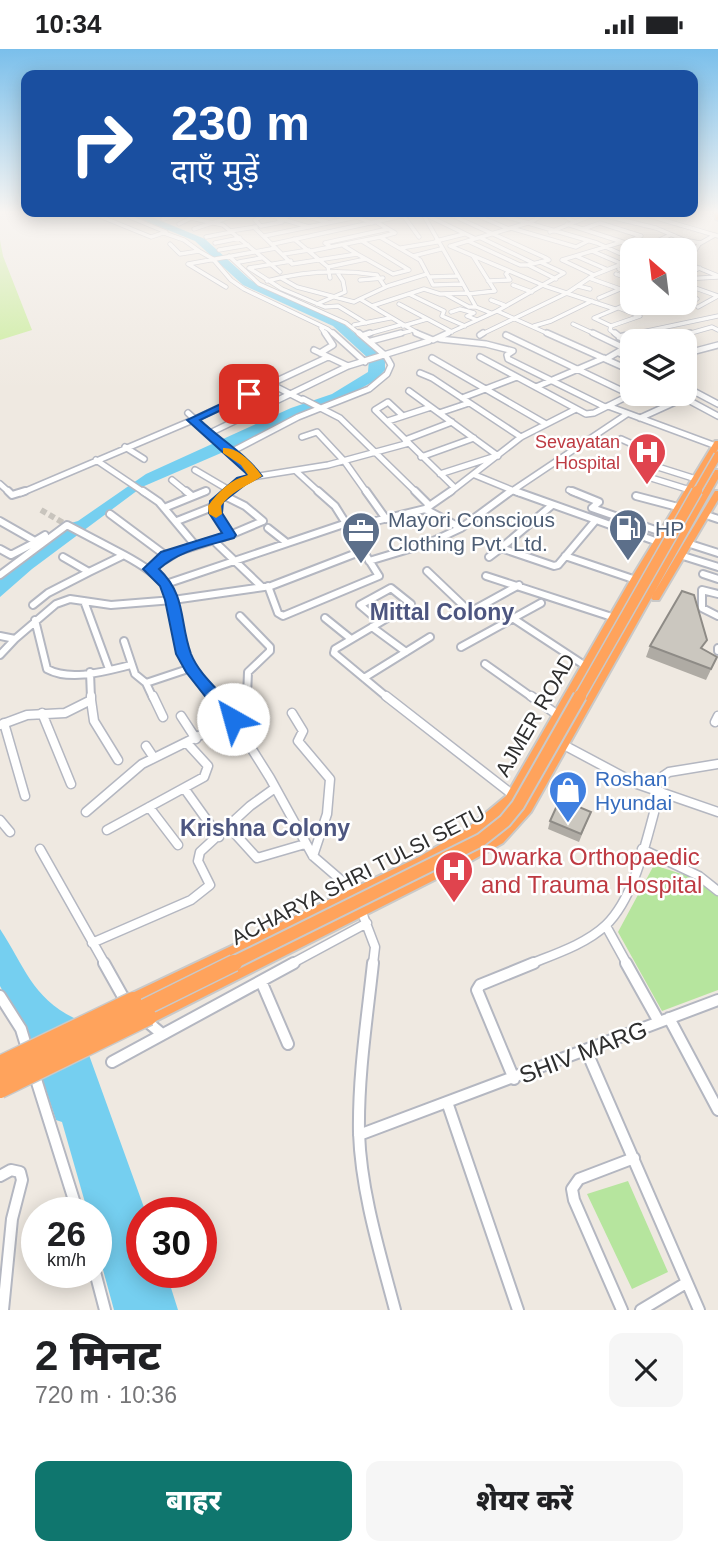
<!DOCTYPE html>
<html lang="hi">
<meta charset="utf-8">
<style>
:root{--surface:#fff;--page:#f6f6f6;--text:#202124;--muted:#757577;--accent:#0f766e}
body{margin:0;font-family:Helvetica,"Noto Sans Devanagari",sans-serif;background:var(--page);color:var(--text);height:100vh;display:flex;flex-direction:column;font-size:26px;white-space:nowrap}
*{box-sizing:border-box;margin:0}
p{font-size:23px;color:var(--muted)}
.icon{flex:none;width:38px;height:38px;fill:none;stroke:currentColor;stroke-width:2;stroke-linecap:round;stroke-linejoin:round}
.map{position:relative;height:1261px;overflow:hidden}
.sheet{display:flex;flex-direction:column;background:var(--surface);flex:1}
.sheet>*{flex:none}
.top-card{position:absolute;left:21px;top:21px;width:677px;height:147px;border-radius:14px;box-shadow:0 4px 18px #0003;background:#1a4fa0;color:#fff;overflow:hidden}
.needle{width:46px;rotate:332deg}
.fabs{position:absolute;left:620px;top:189px;display:grid;gap:14px}
.fabs a{display:grid;place-items:center;width:77px;height:77px;border-radius:14px;background:var(--surface);box-shadow:0 4px 18px #0003;font-size:35px}
.speed{position:absolute;left:21px;top:1148px;display:flex;gap:14px;font-size:35px;font-weight:700;text-align:center}
.speed>*{display:grid;place-content:center;width:91px;height:91px;border-radius:50%;background:var(--surface);box-shadow:0 4px 18px #0003;line-height:1}
.speed small{font-size:18px;font-weight:400}
.speed .limit{border:10px solid #d22;background:#fff;color:#111}
.pin{position:absolute;display:grid;place-items:center;width:60px;height:60px;color:#fff;margin:-30px;border-radius:14px;box-shadow:0 4px 10px #0006}
.me{position:absolute;width:77px;margin:-38px;rotate:322deg;stroke-linejoin:round;filter:drop-shadow(0 0 5px #0008)}
.turn{display:flex;align-items:center;gap:24px;height:147px;padding:0 35px;font-size:32px}
.turn .icon{width:91px;height:91px;stroke-width:2.5}
.turn b{display:block;font-size:49px;line-height:60px}
.round{display:grid;place-items:center;flex:none;width:74px;height:74px;border-radius:14px;background:var(--page)}
.head{display:flex;align-items:center;justify-content:space-between;height:119px;padding:0 35px}
h1{font-size:42px;font-weight:800;line-height:52px}
.primary-button{display:flex;gap:14px;margin-top:auto;padding:14px 35px}
.primary-button a{flex:1;height:80px;border-radius:14px;background:var(--accent);color:#fff;font-size:28px;font-weight:800;line-height:80px;text-align:center}
.primary-button a+a{background:var(--page);color:var(--text)}
.status{display:flex;justify-content:space-between;align-items:center;height:49px;padding:0 35px;background:var(--surface);direction:ltr}
.status svg{height:19px;fill:currentColor}
.map>svg:first-child{display:block}
</style>
<div class="status"><b>10:34</b><svg viewBox="0 0 49 12"><path d="M0 12V9h3v3zM5 12V6h3v6zM10 12V3h3v9zM15 12V0h3v12zM26 1h20v11H26zM47 4h2v5h-2z"/></svg></div>
<div class="map">
<svg width="718" height="1261" viewBox="0 0 718 1261">
<rect width="100%" height="100%" fill="#efe9e1"/>
<path fill="#b6e59e" d="M654,816L700,831L718,846V941L662,962L618,883Z
M628,1132L668,1223L632,1240L587,1145Z"/>
<path fill="#c9ec9a" d="M0,191L3,207L32,281L0,291Z"/>
<path fill="#75cff0" d="M126,164H142L205,190L249,230L265,240L341,273L385,309V321L376,331L347,347L308,361L235,398L142,438L32,520L0,548V531L71,474L78,472L146,425L291,359L332,345L368,323L369,310L333,277L243,236L195,192Z
M0,880C25,918 32,949 76,970L146,1164H142V1223H166L178,1261H114L96,1195V1164H88L62,1073L56,1071L30,993L0,937Z"/>
<g fill="none" stroke-linecap="round" stroke-linejoin="round">
<path stroke="#c8c4bd" stroke-width="6" stroke-dasharray="6 3.5" stroke-linecap="butt" d="M41,461L67,476"/>
<defs>
<path id="minor-far4" d="M92,164L151,188L166,183L120,164
M248,164H251
M294,164L327,173
M326,164L346,169
M422,164L474,189
M447,164L546,209L549,211L528,216L556,230
M471,164L509,180
M494,164L597,194L632,210
M640,164L718,187
M267,165L282,170L279,171L282,173L261,177L255,171Z
M423,165L476,258L491,264
M403,166L419,188
M602,166L656,179L684,191
M191,169L223,176L280,223
M163,170L186,164
M282,170L309,178
M282,170L295,164
M575,173L593,166
M378,174L395,184L380,188L420,211L429,228L457,227
M179,175L191,169L190,165
M567,175L647,201
M254,178L292,215L357,205L344,197
M511,179L576,198L588,192
M194,180L236,166L232,164
M583,180L600,174L641,187L625,194
M230,182L256,178
M550,183L575,173L564,167
M164,184L184,191L199,202
M264,187L357,168L372,174
M206,188L232,183
M481,189L533,214
M294,190L328,218L330,229
M436,192L464,185
M468,192L520,216H528
M215,194L240,189
M653,194L670,186
M170,195L180,205L199,202L213,210L231,231L244,240L328,280L335,286
M273,195L416,164
M450,197L545,237L615,260
M451,197L531,173L546,164
M331,198L325,194L388,180
M401,199L437,193
M219,201L248,196
M662,201L684,191L700,194
M311,202L380,188
M592,202L620,214
M284,205L309,201
M357,205L393,225L409,221L362,192
M684,206L693,205L699,195L715,186
M229,207L259,235L346,274L361,286
M413,207L441,200
M576,207L606,220
M239,213L261,209
M684,213L718,227
M328,218L366,210
M249,219L282,240L325,258L338,257L366,274
M249,219L291,212
M619,220L632,225
M684,221L691,223L700,219
M616,225L632,231
M594,226L562,211L622,193
M429,228L433,236L462,235
M281,229L297,238L354,253L360,250
M589,229L620,240
M684,230L718,228
M360,231L383,229
M267,232C304,222 339,220 377,226L385,238
M488,232L510,231L506,225L509,222
M684,235L718,247
M513,236L532,243
M578,237L590,240
M226,238L188,215L276,199
M409,245L444,262L442,267L465,277
M445,245L469,258H476
M468,245L495,242L473,207
M684,246L697,250
M599,249L632,235
M491,251L504,256
M642,254L661,261
M674,254L679,256
M317,255L345,243L343,232L337,223
M399,255L452,283
M372,257L424,240L440,245L467,244
M698,258L718,247
M497,262L551,286
M451,263L460,260L474,264L467,267L477,271
M573,275L597,286
M354,276L390,269
M403,277L427,270
M534,277L551,272L592,252
M611,277L640,267L619,259
M321,279L326,286
M364,286L400,276
M394,286L410,282
M421,286L360,250L388,237L427,225
M444,286L497,262L564,224L540,213
M480,286L567,244L594,226L632,211
M617,286L610,281L611,277L594,269L632,253
M628,286L718,267
M684,286L712,278L718,281"/>
<path id="minor-far3" d="M333,284L365,313
M416,284L433,291L448,284
M547,284L632,322
M593,284L624,299
M364,286L370,284
M480,286L483,284
M506,286L631,346
M619,288L636,284
M440,290L486,295L513,302L507,306L508,310L605,358
M371,292L401,284
M664,292L690,284
M314,301L348,317
M320,304L333,296L325,284
M619,304L632,310
M684,305L718,296
M480,308L586,365L594,364L632,345
M432,309L546,375
M606,310L630,296L615,284
M420,324L432,329L521,388
M263,331L302,351
M684,337L718,355
M236,338L249,345
M536,338L604,309
M409,342L498,407
M677,345L718,367
M462,349L517,328
M303,350L340,369L417,444
M608,357L716,397
M188,364L256,427
M439,364L469,354
M403,367L388,353L375,361L455,439
M640,369L684,349
M388,372L431,358
M210,384L348,317L429,292
M302,388L317,383L345,413L367,444
M621,390L652,404L658,418L696,430
M405,391L452,373
M125,398L144,410
M229,404L298,368L369,340L387,325L391,316L386,307L359,284
M421,408L474,389
M96,411L145,444
M195,421L229,441
M297,423L320,444
M440,425L493,408
M475,426L519,444
M648,428L690,441
M172,431L188,444
M0,435L10,444
M569,441L576,444
M21,444L193,371L328,308
M201,444L206,442
M225,444L252,428L328,416L409,394
M449,444L521,388L576,360
M509,444L627,365"/>
<path id="minor-far2" d="M8,442L12,446L25,442
M143,442L159,453L195,496
M186,442L192,447
M366,442L386,470
M415,442L430,457
M515,442L658,493
M572,442L599,453L592,459L664,484
M223,446L245,457L263,472L230,486
M636,447L678,458
M551,457L501,499L554,517L558,516L595,472
M164,459L206,442
M425,460L461,479
M110,465L165,506
M706,466L718,470
M0,472L35,492L45,486
M177,472L215,457
M268,479L287,494
M347,479L425,460L451,442
M214,492L262,538
M690,495L718,504
M0,500L11,506L36,493
M565,507L636,531
M683,507L718,518
M63,508L89,523L124,506C185,539 166,547 184,604C189,621 204,635 216,649
M489,508L501,499
M369,512L429,494L461,479L511,442
M150,520L179,502L230,486L219,470L215,457L227,442
M427,522L470,563L519,536
M703,525L718,530
M0,526L67,476L124,506
M486,527L615,569
M166,535L344,475
M268,537L278,564L283,567L379,527L335,457L318,442
M718,545L702,541V559L718,567
M84,552L109,620
M33,556L48,544L89,523
M240,567L270,598V602L248,623L247,647L244,649
M325,569L351,590
M514,570L587,618
M35,571L47,620C71,633 106,622 131,616
M380,573L360,556L391,539L411,555L335,600L334,604L388,649
M372,578L406,603
M0,587L15,590L56,555L70,550L111,556L173,551L271,537L362,502
M124,592L135,625L146,634L153,649
M461,598L541,554
M718,599V602
M0,606L15,590
M485,615L533,649
M90,623L91,649
M364,629L430,588
M146,634L191,619"/>
<path id="minor-far1" d="M153,647L163,668
M214,647L233,670L270,729L313,807L356,844
M386,647L513,746
M531,647L559,667
M91,651L94,672L118,711
M225,660L247,647
M42,664L71,735
M292,664L303,682L298,692L330,730L327,765L313,807
M181,667L196,690
M715,673L718,667
M4,674L25,747
M0,676L27,666L65,664L91,651V647
M562,695L637,735L718,763
M146,697L154,709
M647,738L669,723L718,715
M184,739L219,788
M149,758L178,796
M86,763L142,715L233,670
M0,771L10,783
M228,777L257,809L305,795
M107,781L204,728L208,717L187,694
M40,800L105,915
M642,800L699,827L718,842
M361,861L375,898L373,915
M606,877L627,915
M92,894L191,851L210,836L198,812L200,803L250,757L275,739
M291,915L367,874
M530,915C555,905 586,895 606,876C637,846 648,782 660,742"/>
<path id="minor" d="M104,914L127,955
M373,914C367,970 358,1027 359,1084C361,1143 380,1204 395,1261
M626,914L659,973
M261,932L288,995
M0,947L21,980L28,1003
M669,969L718,1061
M144,970L162,985
M586,1001L699,1261
M112,1013L294,914
M34,1024L78,1164
M514,1030L477,941L480,936L534,914
M447,1053L518,1261
M359,1086L718,951
M0,1127L11,1121L20,1123L22,1131L12,1170L3,1261
M95,1223L105,1261
M622,1261L574,1151L572,1140L579,1130L634,1109
M641,1261L686,1234"/>
<path id="highway" d="M714,164H718V171L716,170Z
M715,392H718V400L642,528L514,755L473,788L428,816L138,956L133,958L128,956L126,951L128,946L419,808L465,781L506,747L632,528Z
M715,421H718V430L531,763L503,794L464,816L154,973L149,975L144,973L142,968L144,963L456,808L495,786L523,755Z
M715,442H718V451L659,551H653L651,549Z"/>
</defs>
<use href="#minor-far4" stroke="#b4b7c1" stroke-width="5"/>
<use href="#minor-far3" stroke="#b4b7c1" stroke-width="8"/>
<use href="#minor-far2" stroke="#b4b7c1" stroke-width="10"/>
<use href="#minor-far1" stroke="#b4b7c1" stroke-width="11"/>
<use href="#minor" stroke="#b4b7c1" stroke-width="14"/>
<use href="#highway" stroke="#c9c9c9" stroke-width="4"/>
<use href="#minor-far4" stroke="#fff" stroke-width="3.5"/>
<use href="#minor-far3" stroke="#fff" stroke-width="5"/>
<use href="#minor-far2" stroke="#fff" stroke-width="6"/>
<use href="#minor-far1" stroke="#fff" stroke-width="8"/>
<use href="#minor" stroke="#fff" stroke-width="10"/>
<use href="#highway" fill="#ffa35c" fill-rule="evenodd"/>
<defs>
<path id="highway-bridge-far3" d="M696,444L718,406"/>
<path id="highway-bridge-far2" d="M579,649L697,442"/>
<path id="highway-bridge-far1" d="M231,915L481,791L505,772L518,756L580,647"/>
<path id="highway-bridge" d="M0,1015L133,951
M0,1030L234,914
M0,1041L149,968"/>
</defs>
<use href="#highway-bridge-far3" stroke="#c9c9c9" stroke-width="10" stroke-linecap="butt"/>
<use href="#highway-bridge-far2" stroke="#c9c9c9" stroke-width="13" stroke-linecap="butt"/>
<use href="#highway-bridge-far1" stroke="#c9c9c9" stroke-width="16" stroke-linecap="butt"/>
<use href="#highway-bridge" stroke="#c9c9c9" stroke-width="19" stroke-linecap="butt"/>
<use href="#highway-bridge-far3" stroke="#ffa35c" stroke-width="7"/>
<use href="#highway-bridge-far2" stroke="#ffa35c" stroke-width="10"/>
<use href="#highway-bridge-far1" stroke="#ffa35c" stroke-width="12"/>
<use href="#highway-bridge" stroke="#ffa35c" stroke-width="16"/>
</g>
<path fill="#afaba4" d="M650,597L703,600L717,608L706,631L646,608Z
M591,763L579,793L548,780L550,772Z"/>
<path fill="#cbc7bf" stroke="#8e8b86" stroke-width="2" d="M682,542L694,546L707,591L701,599L717,608L711,620L650,597Z
M560,750L591,763L581,785L550,772Z"/>
<linearGradient id="sky" x2="0" y2="1"><stop stop-color="#7abfeb"/><stop offset="0.48" stop-color="#f8f5f2"/><stop offset="1" stop-color="#f8f5f2" stop-opacity="0"/></linearGradient>
<rect width="718" height="340" fill="url(#sky)"/>
<path fill="#1a73e8" stroke="#114b97" stroke-width="2" d="M246,343L255,345L200,371C220,390 246,405 262,427L246,435L223,453L222,464L236,486L234,489C207,497 180,501 159,520C187,547 179,572 191,605C201,630 228,647 241,670L233,676L227,675L186,623L176,605L165,551L160,537L143,520L161,503L222,484L209,464L210,452L237,429L248,426L187,371Z"/>
<path fill="#f59e0b" d="M223,399C239,398 253,415 262,427C248,437 232,441 221,457L222,465L216,469L209,465L208,457C219,442 230,431 248,426L241,416L223,404Z"/>
<defs>
<symbol id="hospital-pin" viewBox="-11 -11 22 30"><path d="M0 17L-7.5 6A9.5 9.5 0 1 1 7.5 6Z" fill="#e0444e" stroke="#fff"/><path d="M-5-5h3v3.5h4V-5h3V5h-3V1.5h-4V5h-3Z" fill="#fff"/></symbol>
<symbol id="fuel-pin" viewBox="-11 -11 22 30"><path d="M0 17L-7.5 6A9.5 9.5 0 1 1 7.5 6Z" fill="#5c6f8a" stroke="#fff"/><path d="M-5.5-6h7V0h2V4h1.3V-2.5L3-4.5l.8-.8L6-3V5H2.5V1h-1V6h-7ZM-4.2-4.7v3.2H.2V-4.7Z" fill="#fff"/></symbol>
<symbol id="office-pin" viewBox="-11 -11 22 30"><path d="M0 17L-7.5 6A9.5 9.5 0 1 1 7.5 6Z" fill="#5c6f8a" stroke="#fff"/><path d="M-6-3h4V-5.5h4V-3h4V5H-6ZM-1-4.5V-3h2v-1.5ZM-6 0V1H6V0Z" fill="#fff"/></symbol>
<symbol id="shop-pin" viewBox="-11 -11 22 30"><path d="M0 17L-7.5 6A9.5 9.5 0 1 1 7.5 6Z" fill="#3f7fe0" stroke="#fff"/><path d="M-5-2.5h2.3a2.7 3.5 0 0 1 5.4 0H5L5.5 6h-11ZM-1.5-2.5h3a1.5 2.3 0 0 0-3 0Z" fill="#fff"/></symbol>
</defs>
<g fill-rule="evenodd">
<use href="#hospital-pin" x="625" y="381" width="44" height="60"/>
<use href="#fuel-pin" x="606" y="457" width="44" height="60"/>
<use href="#office-pin" x="339" y="460" width="44" height="60"/>
<use href="#shop-pin" x="546" y="719" width="44" height="60"/>
<use href="#hospital-pin" x="432" y="799" width="44" height="60"/>
</g>
<g text-anchor="middle" dominant-baseline="central" stroke-width="5" stroke-linejoin="round" paint-order="stroke">
<g font-size="18" fill="#be3a42" stroke="#fff" text-anchor="end">
<text x="620" y="393">Sevayatan<tspan x="620" dy="21">Hospital</tspan></text>
</g>
<g font-size="21" fill="#4e5e75" stroke="#fff" text-anchor="start">
<text x="388" y="470">Mayori Conscious<tspan x="388" dy="24">Clothing Pvt. Ltd.</tspan></text>
<text x="655" y="479">HP</text>
</g>
<g font-size="21" fill="#2e2e2e" stroke="#fff">
<text transform="translate(535 666) rotate(-60)">AJMER ROAD</text>
<text transform="translate(358 826) rotate(-27)">ACHARYA SHRI TULSI SETU</text>
</g>
<g font-size="21" fill="#366cbe" stroke="#fff" text-anchor="start">
<text x="595" y="729">Roshan<tspan x="595" dy="24">Hyundai</tspan></text>
</g>
<g font-size="23" font-weight="bold" fill="#4d5680" stroke="#fff">
<text x="442" y="563">Mittal Colony</text>
<text x="265" y="779">Krishna Colony</text>
</g>
<g font-size="24" fill="#be3a42" stroke="#fff" text-anchor="start">
<text x="481" y="807">Dwarka Orthopaedic<tspan x="481" dy="28">and Trauma Hospital</tspan></text>
</g>
<g font-size="24" fill="#2e2e2e" stroke="#fff">
<text transform="translate(583 1003) rotate(-21)">SHIV MARG</text>
</g>
</g>
</svg>
<div class="fabs">
<a><svg class="needle" viewBox="-14 -14 28 28"><path d="M0-13l5 13h-10z" fill="#e53935"/><path d="M0 13l5-13h-10z" fill="#757577"/></svg></a>
<a><svg class="icon" aria-label="layers" viewBox="0 0 24 24"><path d="M12 4l9 5-9 5-9-5zM3 14l9 5 9-5"/></svg></a>
</div>
<div class="speed"><div>26<small>km/h</small></div><div class="limit">30</div></div>
<div class="pin" style="left:249px;top:345px;background:#d93025"><svg class="icon" aria-label="arrive" viewBox="0 0 24 24"><path d="M6 21V4h12l-3 4 3 4H6"/></svg></div>
<svg class="me" style="left:233px;top:670px" viewBox="-20 -20 40 40"><circle r="19" fill="#fff"/><path d="M0-13L10 11 0 6-10 11z" fill="#1a73e8"/></svg>
<div class="top-card">
<div class="turn"><svg class="icon" aria-label="right" viewBox="0 0 24 24"><path d="M7 20v-9h11M14 6l5 5-5 5"/></svg><div><b>230 m</b>दाएँ मुड़ें</div></div>
</div>
</div>
<section class="sheet">
<div class="head"><div><h1>2 मिनट</h1><p>720 m · 10:36</p></div><a class="round"><svg class="icon" aria-label="close" viewBox="0 0 24 24"><path d="M6 6l12 12M18 6L6 18"/></svg></a></div>
<div class="primary-button"><a>बाहर</a><a>शेयर करें</a></div>
</section>
